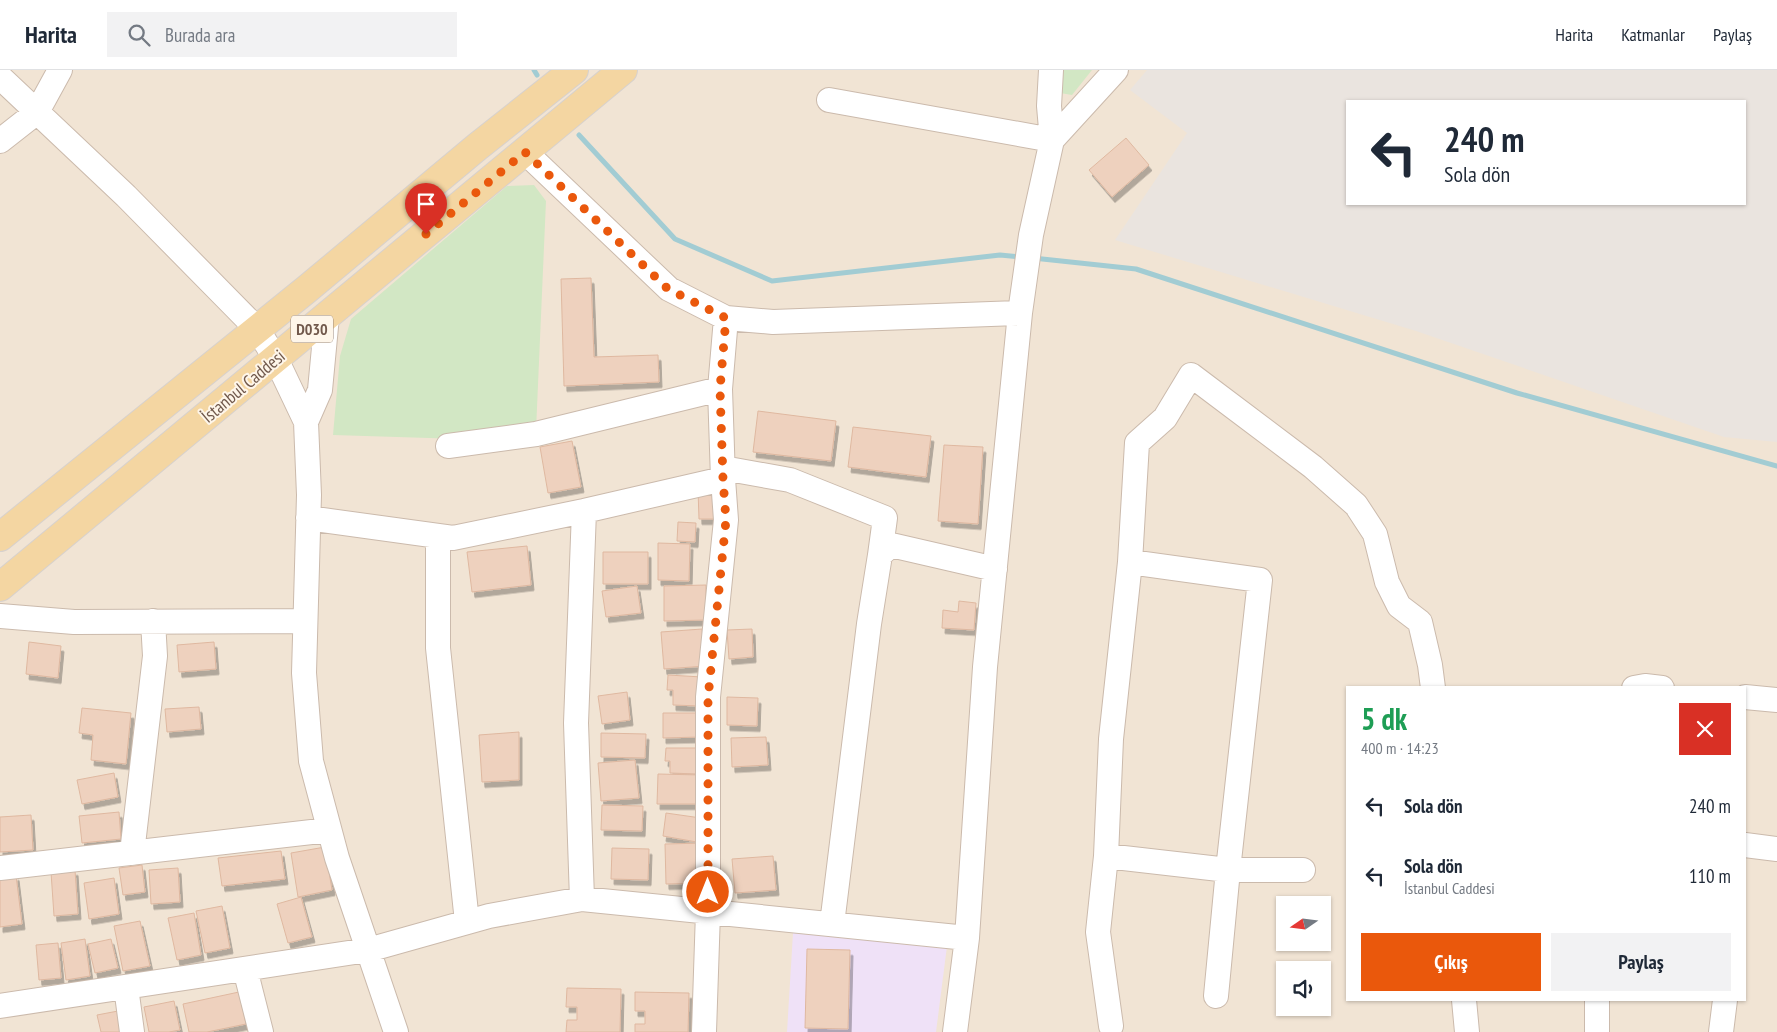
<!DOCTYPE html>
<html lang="tr">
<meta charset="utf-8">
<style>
:root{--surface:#fff;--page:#f2f2f3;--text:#1f2937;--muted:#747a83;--line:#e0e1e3;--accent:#ea580c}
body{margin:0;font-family:"PT Sans Narrow",sans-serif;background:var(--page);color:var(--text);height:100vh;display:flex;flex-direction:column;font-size:19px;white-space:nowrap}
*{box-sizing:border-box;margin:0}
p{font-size:16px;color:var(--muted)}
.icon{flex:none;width:28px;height:28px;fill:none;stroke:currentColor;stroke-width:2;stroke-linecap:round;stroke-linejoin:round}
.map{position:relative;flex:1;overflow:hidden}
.panel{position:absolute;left:1346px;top:616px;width:400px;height:315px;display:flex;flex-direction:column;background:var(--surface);border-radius:0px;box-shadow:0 1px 4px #0004}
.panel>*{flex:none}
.hud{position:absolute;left:1346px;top:30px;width:400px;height:105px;border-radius:0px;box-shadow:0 1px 4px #0004;background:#fff;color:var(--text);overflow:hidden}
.needle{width:32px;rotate:256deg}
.fabs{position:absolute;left:1276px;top:826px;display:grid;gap:10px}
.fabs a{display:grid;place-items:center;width:55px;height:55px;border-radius:0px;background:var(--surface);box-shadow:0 1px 4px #0004;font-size:25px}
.pin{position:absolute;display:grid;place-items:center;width:42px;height:42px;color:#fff;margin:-51px -21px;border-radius:50% 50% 50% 0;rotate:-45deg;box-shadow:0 0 5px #0007}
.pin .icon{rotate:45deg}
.me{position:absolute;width:55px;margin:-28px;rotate:0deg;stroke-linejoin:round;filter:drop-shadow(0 0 4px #0008)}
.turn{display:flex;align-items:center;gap:18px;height:105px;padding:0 15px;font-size:22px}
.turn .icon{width:65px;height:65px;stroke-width:2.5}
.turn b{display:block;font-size:35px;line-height:42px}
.round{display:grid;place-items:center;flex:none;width:52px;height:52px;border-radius:0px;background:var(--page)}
.head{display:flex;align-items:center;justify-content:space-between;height:85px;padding:0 15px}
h1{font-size:30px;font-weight:700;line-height:38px;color:#1e9e55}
.button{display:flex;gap:10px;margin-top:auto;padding:10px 15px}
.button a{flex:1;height:58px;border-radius:0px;background:var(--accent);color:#fff;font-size:20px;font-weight:700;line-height:58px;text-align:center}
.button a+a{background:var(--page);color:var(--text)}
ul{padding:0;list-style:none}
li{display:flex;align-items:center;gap:15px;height:70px;padding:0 15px}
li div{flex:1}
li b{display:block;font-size:19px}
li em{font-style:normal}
header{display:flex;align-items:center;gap:30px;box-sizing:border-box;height:70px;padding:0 25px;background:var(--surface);border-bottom:1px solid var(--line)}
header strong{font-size:24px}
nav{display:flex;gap:28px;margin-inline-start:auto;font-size:18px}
.search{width:350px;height:45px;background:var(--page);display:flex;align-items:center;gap:12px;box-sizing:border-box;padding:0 18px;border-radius:0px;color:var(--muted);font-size:19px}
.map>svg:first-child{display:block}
</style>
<header>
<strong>Harita</strong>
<div class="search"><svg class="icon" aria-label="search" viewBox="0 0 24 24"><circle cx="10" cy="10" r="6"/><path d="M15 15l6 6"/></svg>Burada ara</div>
<nav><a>Harita</a><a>Katmanlar</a><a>Paylaş</a></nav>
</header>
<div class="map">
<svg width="1777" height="962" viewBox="0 0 1777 962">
<defs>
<filter id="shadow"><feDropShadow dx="3" dy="5.5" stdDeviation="0" flood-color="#0004"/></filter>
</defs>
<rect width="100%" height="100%" fill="#faf2e5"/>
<path fill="#f1e4d4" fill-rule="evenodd" d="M0,0H1777V962H0ZM1348,31H1745V134H1348ZM1348,618H1745V930H1348ZM1285,835H1322V872H1285ZM1285,900H1322V938H1285Z"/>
<path fill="#eae4df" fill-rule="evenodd" d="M1147,0H1777V372L1724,367L1416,261L1115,170L1187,63L1130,20ZM1348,31H1745V134H1348Z"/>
<path fill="#efe1f7" d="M793,863L947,876L936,962H787Z"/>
<path fill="#d2e7c4" d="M1062,0H1092L1072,25L1060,23Z
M534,115L546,131L536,361L461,369L333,365L340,286L351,249L507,116Z"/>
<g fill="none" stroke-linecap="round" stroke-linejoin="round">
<path stroke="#a2ccd3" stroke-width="5" d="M534,0L537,5
M579,65L675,169L772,211L1000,185L1022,187
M1033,188L1136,199L1517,323L1777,396"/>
</g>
<path fill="#eed1be" stroke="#dfb8a0" filter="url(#shadow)" d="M1126,68L1149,95L1112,127L1089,100Z
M591,208L594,287L658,285L659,312L564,316L561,209Z
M758,341L836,351L831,391L753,382Z
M853,357L931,366L926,407L848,397Z
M572,371L581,417L548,423L540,377Z
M944,375L983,377L978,454L938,451Z
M698,420H723L724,449H699Z
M678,452L696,453L695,472L677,471Z
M658,473L690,474L689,511L658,510Z
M527,476L531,515L472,522L467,482Z
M603,482H648V514H603Z
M706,515V550L664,551V516Z
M637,516L641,543L606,547L602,521Z
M959,531L976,533L974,560L942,558L943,540L958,542Z
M702,559L706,596L664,599L661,562Z
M752,559L753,587L729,589L727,560Z
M29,572L61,576L58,608L26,604Z
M214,572L216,599L179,602L177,575Z
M668,605L702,607L700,636L673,635V620H667Z
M627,622L630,650L602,654L598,626Z
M727,627L758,628L757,656L727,655Z
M199,637L201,659L167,662L165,639Z
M82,638L131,643L126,694L91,690L93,665L79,663Z
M663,643H700V667L663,668Z
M519,662V710L482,712L479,665Z
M601,663L646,664L645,688L601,687Z
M766,667L768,695L732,697L731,668Z
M666,678H702L697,704L670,703V691H665Z
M635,690L639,728L601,731L598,693Z
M114,703L118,727L82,734L77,710Z
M658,704L701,705V734H657Z
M602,735L643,736L642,761L601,760Z
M119,742L121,769L82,773L79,746Z
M666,743L701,748L697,772L663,766Z
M31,745L33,780L0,782V747Z
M705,773L706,813L666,814L665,774Z
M325,777L332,820L298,827L291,783Z
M612,778L649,779L648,810L611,809Z
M281,781L285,809L222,816L218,788Z
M773,786L776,820L735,823L732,789Z
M142,795L145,822L123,825L119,798Z
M178,798L180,832L151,834L149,800Z
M75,800L78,844L54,846L51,802Z
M16,805L22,854L0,857V808Z
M114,808L119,844L89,849L84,813Z
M301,827L312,867L288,873L277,834Z
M222,836L230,878L205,883L196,841Z
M194,843L201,885L177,890L168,848Z
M140,851L150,896L123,901L114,856Z
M85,869L90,906L66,910L61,873Z
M111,869L118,898L95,903L88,874Z
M58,873L61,908L39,910L36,875Z
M807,879L850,880L848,959L805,958Z
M567,918L621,919L620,962H566L567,950H577V937H566Z
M239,922L246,954L207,962H189L183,934Z
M635,922L689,923L688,962H635V954H645V941H635Z
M174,931L180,960L169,962H149L144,937Z
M118,941L122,962H101L97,945Z"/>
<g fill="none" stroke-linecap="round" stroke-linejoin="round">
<defs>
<path id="minor" d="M0,7L126,126L257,259L276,289L306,352L309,425L304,603L311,691L337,788L396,962
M829,30L1052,70L1049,36L1051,0
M0,71L37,42L60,0
M525,82L669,219L726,248L773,252L1020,243
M306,352L320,320L327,246
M448,376L536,364L720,319
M723,398L790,410L885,448L880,485
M308,448L453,468L584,441L723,409
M438,466V578L467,852
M1130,492L1260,510L1228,800L1216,926
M0,546L74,552L305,551
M1634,618L1645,616L1662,618
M1745,627L1777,630
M1745,775L1777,779
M132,783L155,586L153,551
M1106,786L1228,800H1303
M0,798L329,760
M582,829L576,653L584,441
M832,854L869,554L880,485L891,475L995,499
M245,899L261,962
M126,917L132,962
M1464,930L1467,962
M1597,930V962
M0,936L368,880L489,846L582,829L967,868
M1111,956L1098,862L1106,786L1111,669L1130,492L1137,373L1165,348L1191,305L1313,397L1356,435L1375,464L1387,512L1399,536L1420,552L1430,595L1433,618
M704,962L708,842V627L726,450L723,409L720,319L726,248
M955,962L967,868L985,597L1020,243L1031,165L1052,70L1116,0
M1721,962L1725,930"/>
<path id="major" d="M0,467L307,219L477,77L574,0
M0,517L623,0"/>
</defs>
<use href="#minor" stroke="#cbbaac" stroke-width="26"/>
<use href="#major" stroke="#d7d1cd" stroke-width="30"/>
<use href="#minor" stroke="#fff" stroke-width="24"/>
<use href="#major" stroke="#f4d6a2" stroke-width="28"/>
</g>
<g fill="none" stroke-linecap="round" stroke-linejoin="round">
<path stroke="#ea580c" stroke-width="9" stroke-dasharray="0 16.2" d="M426,164L525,82L668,219L726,248L720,319L723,409L726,450L708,628V822"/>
</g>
<g text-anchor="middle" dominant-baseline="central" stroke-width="4" stroke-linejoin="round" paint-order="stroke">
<rect fill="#fef6ea" stroke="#9b887b" stroke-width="1" x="291" y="245.5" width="42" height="27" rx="4"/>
<g font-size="16" font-weight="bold" fill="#71594c">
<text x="312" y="259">D030</text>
</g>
<g font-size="18" fill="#71594c" stroke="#fef6ea">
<text transform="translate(243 316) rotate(-40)">İstanbul Caddesi</text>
</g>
</g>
</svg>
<div class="fabs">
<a><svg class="needle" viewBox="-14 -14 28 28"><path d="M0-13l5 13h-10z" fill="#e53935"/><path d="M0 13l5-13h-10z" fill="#747a83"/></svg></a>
<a><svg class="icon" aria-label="sound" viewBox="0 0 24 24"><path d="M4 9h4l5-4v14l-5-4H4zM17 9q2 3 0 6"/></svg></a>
</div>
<div class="pin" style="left:426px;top:164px;background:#d93025"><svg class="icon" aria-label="arrive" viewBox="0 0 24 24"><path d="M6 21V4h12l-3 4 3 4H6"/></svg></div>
<svg class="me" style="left:708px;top:822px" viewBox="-20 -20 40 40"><circle r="17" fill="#ea580c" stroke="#fff" stroke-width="3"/><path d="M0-11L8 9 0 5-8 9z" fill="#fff"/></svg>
<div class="hud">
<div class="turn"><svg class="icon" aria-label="left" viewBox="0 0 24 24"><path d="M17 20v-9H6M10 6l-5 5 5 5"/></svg><div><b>240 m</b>Sola dön</div></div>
</div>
<section class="panel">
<div class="head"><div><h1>5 dk</h1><p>400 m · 14:23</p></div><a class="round" style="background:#d93025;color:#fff"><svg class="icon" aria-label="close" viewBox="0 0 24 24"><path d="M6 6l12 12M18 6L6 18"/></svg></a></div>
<ul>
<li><svg class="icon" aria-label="left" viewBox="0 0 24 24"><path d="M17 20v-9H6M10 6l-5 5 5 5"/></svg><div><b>Sola dön</b></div><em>240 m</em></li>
<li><svg class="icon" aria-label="left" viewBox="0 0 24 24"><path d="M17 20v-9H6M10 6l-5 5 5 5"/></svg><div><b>Sola dön</b><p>İstanbul Caddesi</p></div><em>110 m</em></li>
</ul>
<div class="button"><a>Çıkış</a><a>Paylaş</a></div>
</section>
</div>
